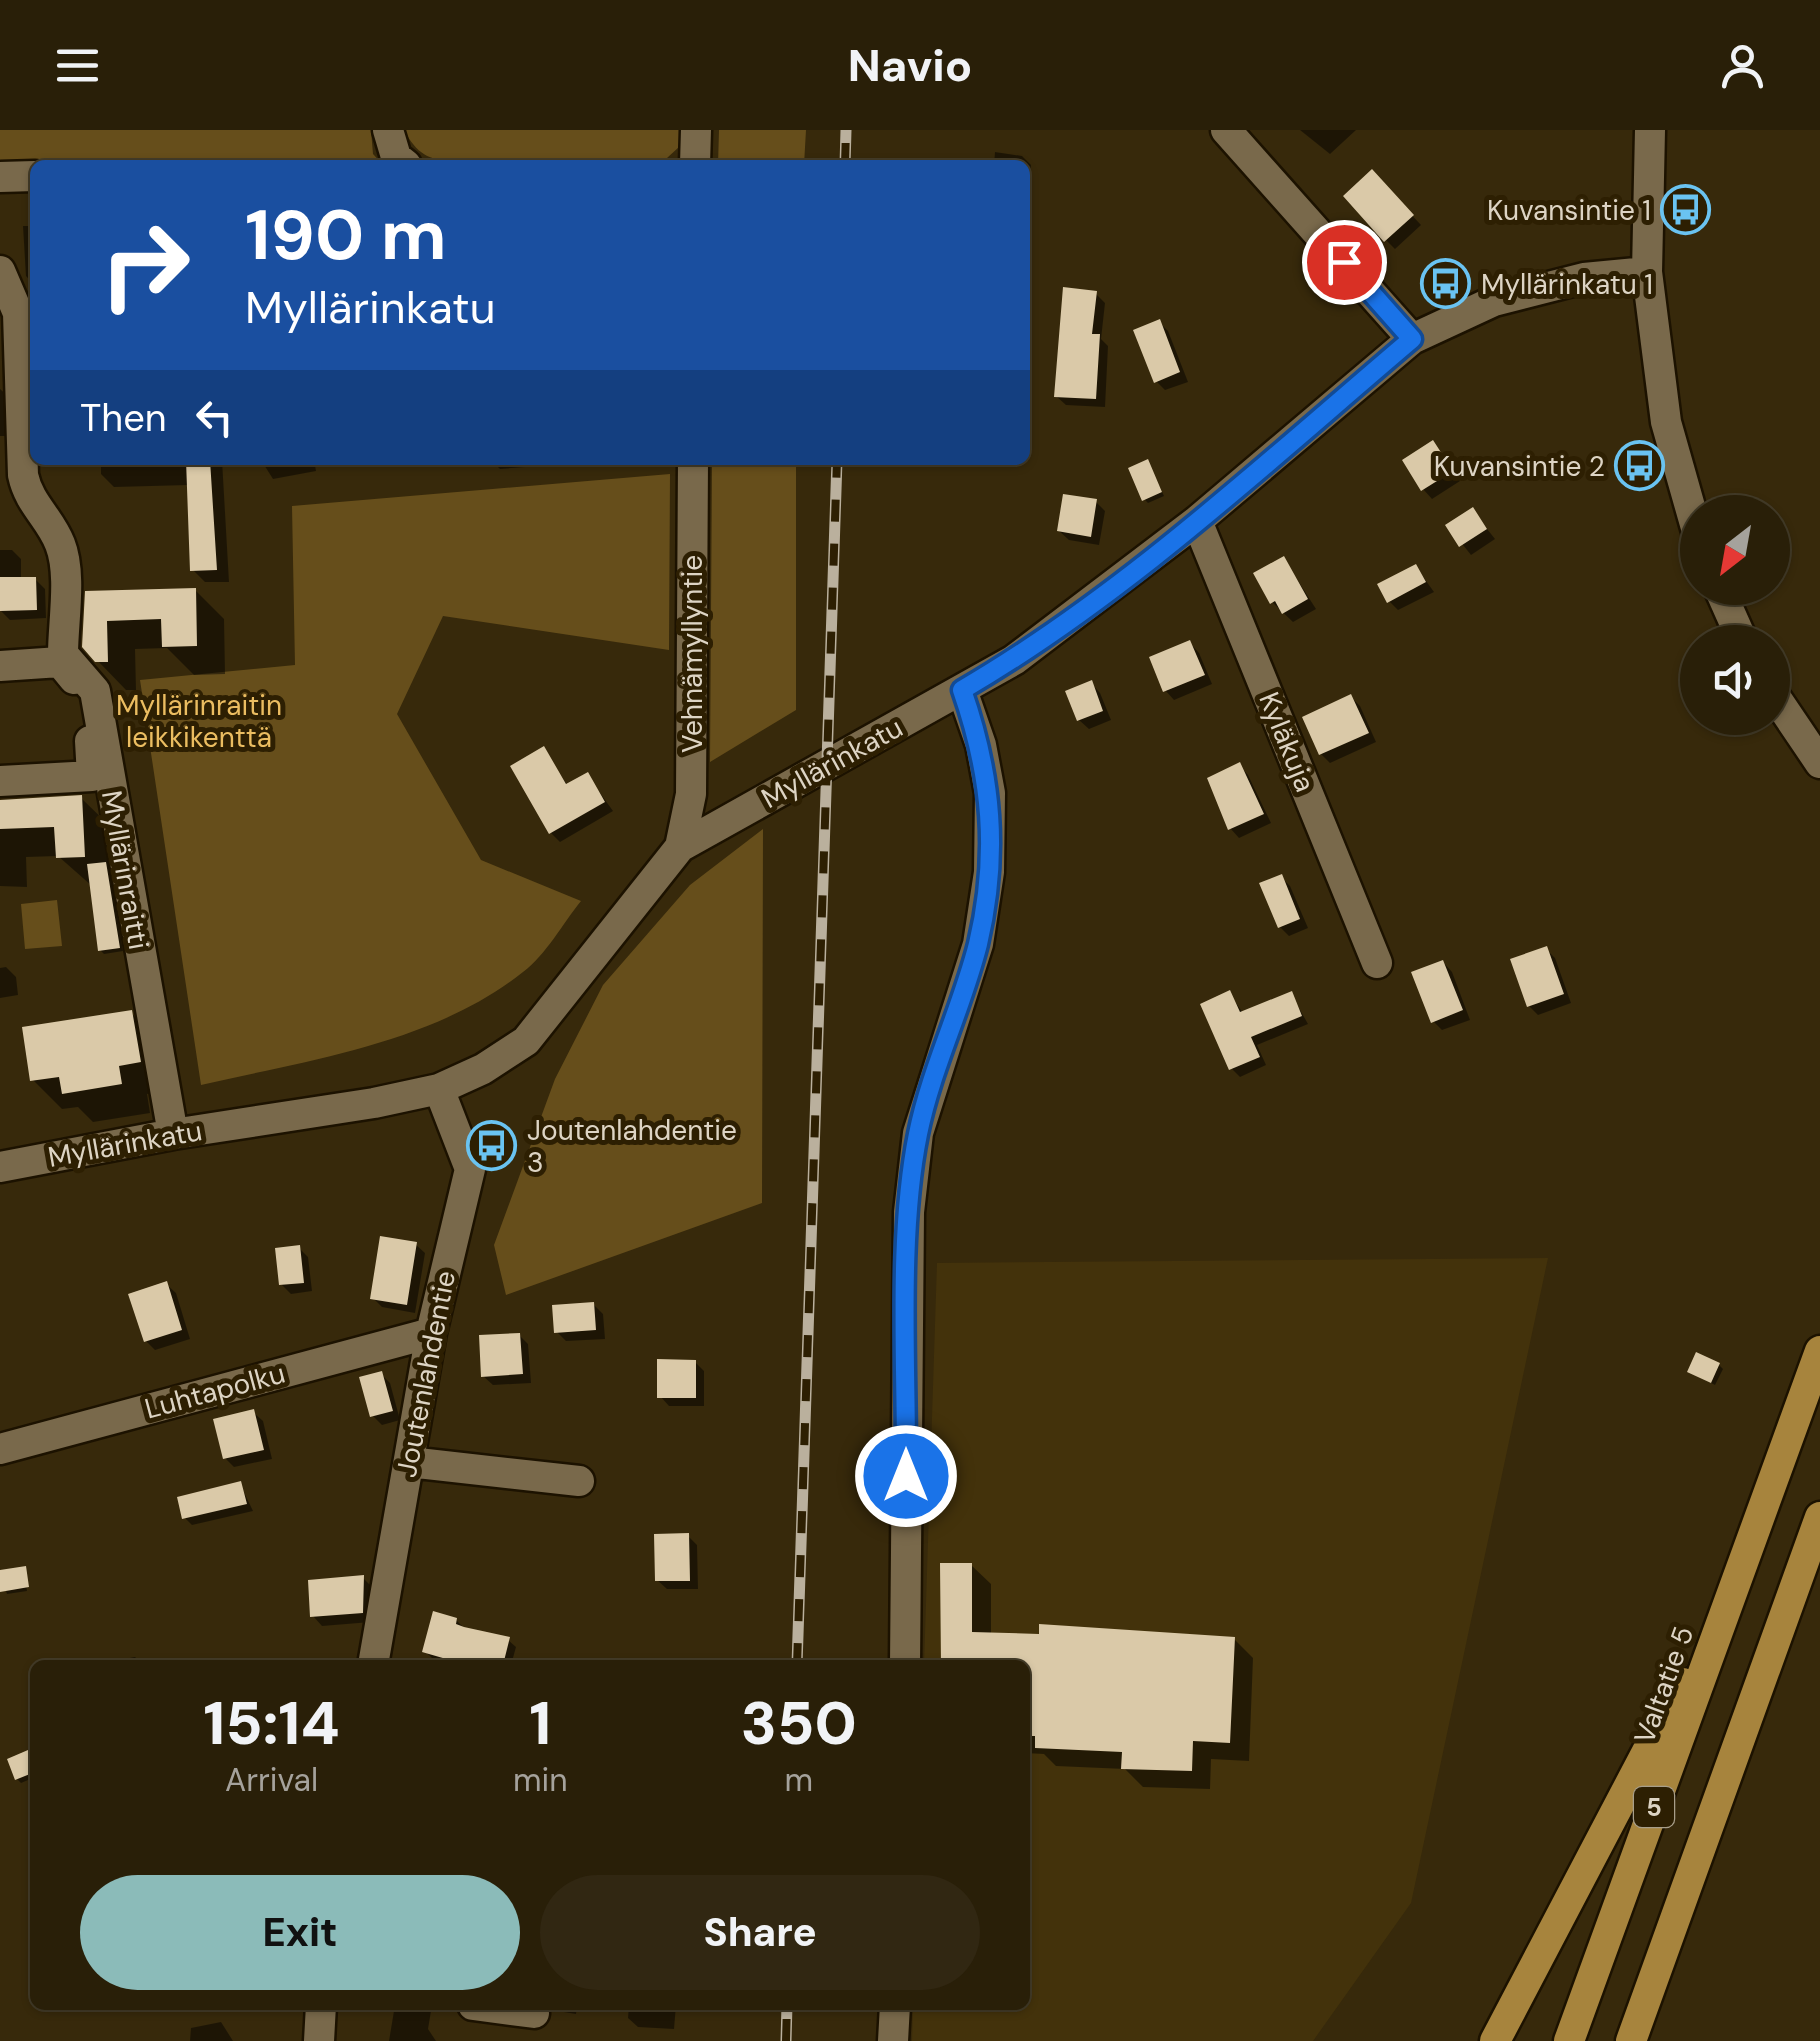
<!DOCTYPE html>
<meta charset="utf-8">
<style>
:root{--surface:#291f08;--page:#312712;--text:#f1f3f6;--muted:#a5a29c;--line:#453d29;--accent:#8bbbb9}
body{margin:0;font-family:"DM Sans",sans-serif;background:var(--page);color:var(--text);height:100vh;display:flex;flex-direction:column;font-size:38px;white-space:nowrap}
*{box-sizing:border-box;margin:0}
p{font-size:32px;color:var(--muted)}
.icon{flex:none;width:55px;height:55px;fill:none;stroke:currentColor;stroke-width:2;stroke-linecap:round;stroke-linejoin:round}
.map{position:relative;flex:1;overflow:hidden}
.side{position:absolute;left:30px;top:1530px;width:1000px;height:350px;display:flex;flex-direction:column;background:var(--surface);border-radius:15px;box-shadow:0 2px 8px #0004,0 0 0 2px var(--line)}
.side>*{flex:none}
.hud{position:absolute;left:30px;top:30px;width:1000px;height:305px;border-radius:15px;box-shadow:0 2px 8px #0004,0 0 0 2px var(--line);background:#1a4fa0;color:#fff;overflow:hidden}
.needle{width:65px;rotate:211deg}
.buttons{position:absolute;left:1680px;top:365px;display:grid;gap:20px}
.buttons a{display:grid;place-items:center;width:110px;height:110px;border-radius:50%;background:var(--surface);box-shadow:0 2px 8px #0004,0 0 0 2px var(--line);font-size:50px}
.pin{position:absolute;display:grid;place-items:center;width:85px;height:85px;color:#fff;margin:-42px;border:5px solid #fff;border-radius:50%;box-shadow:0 2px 10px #0007}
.me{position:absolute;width:110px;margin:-55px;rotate:0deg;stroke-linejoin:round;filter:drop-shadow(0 0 8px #0008)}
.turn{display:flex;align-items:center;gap:35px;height:210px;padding:0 50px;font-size:45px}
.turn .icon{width:130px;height:130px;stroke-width:2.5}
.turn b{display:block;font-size:70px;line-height:85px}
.then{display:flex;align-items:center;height:95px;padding:0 50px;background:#0003;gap:20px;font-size:38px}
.eta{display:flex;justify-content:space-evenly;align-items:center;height:170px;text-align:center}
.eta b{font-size:60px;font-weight:800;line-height:70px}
.button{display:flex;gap:20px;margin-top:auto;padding:20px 50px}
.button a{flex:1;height:115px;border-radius:60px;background:var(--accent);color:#111;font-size:40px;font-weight:800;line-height:115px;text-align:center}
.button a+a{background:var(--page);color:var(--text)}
header{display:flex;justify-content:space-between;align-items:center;height:130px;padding:0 50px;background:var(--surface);font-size:45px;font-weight:800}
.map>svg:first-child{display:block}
</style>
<header><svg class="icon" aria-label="menu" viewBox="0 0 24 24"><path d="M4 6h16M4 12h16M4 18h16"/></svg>Navio<svg class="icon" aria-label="person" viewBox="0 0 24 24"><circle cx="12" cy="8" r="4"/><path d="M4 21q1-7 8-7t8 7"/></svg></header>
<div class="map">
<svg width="1820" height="1911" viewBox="0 0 1820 1911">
<rect width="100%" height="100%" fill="#37290b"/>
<path fill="#43320b" d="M1548,1128L1411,1773L1313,1911H912L913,1875H1025V1535H924L937,1133Z"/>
<path fill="#664e1b" d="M0,0H371L373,24L383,35H78L77,30H0Z
M404,0H681L679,17L667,28L455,32C428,30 417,24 404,0Z
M719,0H806L804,35H718Z
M712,330H796V580L710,632Z
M670,344L669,520L443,486L397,584L481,730L581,771C563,793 546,825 523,842C434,913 309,930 201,955L140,550L295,535L292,376Z
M763,699L762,1073L506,1165L494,1115L555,949L603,855L690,755Z
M57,770L62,816L25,819L21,774Z"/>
<path fill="#0007" d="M1300,0H1356L1330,24Z
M995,22L1022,26L1031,35L1027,64L1025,35H994Z
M1372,43L1421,95L1395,119L1386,110Z
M23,96H35V156L26,146Z
M1096,164L1105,173L1101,209L1108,216L1105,277L1066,275L1056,266Z
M1159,192L1168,201L1188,252L1165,260L1156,251Z
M0,259L10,268L11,306H0Z
M1433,313L1460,351L1432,369L1423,359Z
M101,330H222L229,452H205L192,439L189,355L114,357L101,344Z
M261,330H314L316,341L273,349Z
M491,330H551V335L500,339Z
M1148,332L1164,366L1148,373L1144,369Z
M1096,372L1105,381L1099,415L1069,410L1059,401Z
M1472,380L1495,409L1471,425L1448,396Z
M0,420H12L21,429V450L35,449L45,459L46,488L10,490L0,480Z
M1284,429L1316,479L1293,492L1272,472Z
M1416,437L1434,462L1398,480L1389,471Z
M195,460L224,489L225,544L194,545L167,518L135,519L136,560H126L97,530L87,463Z
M1190,513L1199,523L1212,554L1174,570L1165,560Z
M1091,553L1100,563L1111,590L1089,599L1079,590Z
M1351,567L1360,576L1376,612L1330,633L1321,624Z
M543,619L568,656L587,645L613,681L560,712L551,703Z
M1239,635L1248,645L1271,693L1239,708L1230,698Z
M81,668L111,697L112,755L123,821L104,824L100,820L92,756L58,726L26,727L27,757L0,756V670Z
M1281,747L1290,756L1308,798L1289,806L1280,797Z
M1546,819L1555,828L1571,873L1538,885L1529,876Z
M1443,832L1452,842L1470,890L1442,900L1433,891Z
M6,837L16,847L18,865L0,868V838Z
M1229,863L1243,883L1291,864L1308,894L1257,915L1266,935L1240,947L1232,939Z
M131,883L160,912L169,961L147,964L150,983L93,992L78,977L62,979L33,950Z
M415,1114L425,1123L415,1183L382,1177L373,1168Z
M299,1118L308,1127L312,1161L291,1164L281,1154Z
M166,1154L176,1163L190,1209L155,1220L146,1211Z
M593,1174L603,1184L605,1209L566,1211L557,1202Z
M519,1205L528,1214L531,1253L493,1255L483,1246Z
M695,1232L704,1241V1276H669L660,1266Z
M1719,1235L1723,1239L1715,1255L1690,1242Z
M381,1244L390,1253L400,1290L382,1295L372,1285Z
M253,1282L263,1291L272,1329L234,1337L225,1328Z
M240,1354L253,1381L192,1395L185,1388Z
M688,1406L697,1415L698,1459H667L657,1450Z
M971,1435L991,1454V1505L1234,1509L1253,1528L1249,1631L1211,1629L1210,1659L1143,1657L1125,1639L1056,1636L1044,1624L1025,1623V1535H941Z
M24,1439L27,1461L7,1464L0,1442Z
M363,1448L372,1457L371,1492L322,1496L313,1486Z
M456,1490L464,1498L508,1510L516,1517L511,1535H457L432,1528L425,1521Z
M135,1527L143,1535H115L114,1531Z
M28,1623L35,1647L21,1653L17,1649Z
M395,1875H432L428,1899L436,1911H389Z
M552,1875H577L576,1884L558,1881Z
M629,1875H676L674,1899L638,1897L628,1888Z
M221,1892L233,1911H190L191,1898Z"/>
<path fill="#dac9a8" d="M1372,39L1414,85L1384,112L1343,66Z
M1063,157L1097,161L1092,204H1100L1096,269L1054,267Z
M1160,189L1180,242L1154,253L1133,200Z
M1433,310L1453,341L1421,361L1402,330Z
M1148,329L1162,362L1142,371L1128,338Z
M186,330H210L217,440L190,441Z
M1063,364L1097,369L1091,407L1057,401Z
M1473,377L1487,399L1459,417L1445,395Z
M1284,426L1308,469L1282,484L1275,471L1270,474L1253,443Z
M1416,434L1426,452L1387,473L1377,454Z
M0,447H36L37,480L0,481Z
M196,458L197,516L162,517L161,489L107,491L108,532H95L82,517L85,461Z
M1190,510L1205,545L1163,562L1149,527Z
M1092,550L1103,581L1077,591L1065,561Z
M1351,564L1369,603L1319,625L1302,587Z
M544,616L566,654L588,642L605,672L549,704L510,636Z
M1240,632L1264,684L1228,700L1207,648Z
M82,665L85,727L56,728L54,697L0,699V670Z
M106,732L120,818L98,821L87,734Z
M1282,744L1300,789L1278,798L1259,753Z
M1547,816L1564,864L1527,877L1510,829Z
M1443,830L1463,880L1431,893L1411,842Z
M1230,860L1240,882L1292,861L1302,886L1251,907L1260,927L1229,940L1200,874Z
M132,880L141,932L119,936L122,954L62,964L59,947L30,951L22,897Z
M380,1106L417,1112L407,1175L370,1169Z
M300,1115L304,1153L279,1155L275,1118Z
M167,1151L182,1200L144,1212L128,1164Z
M594,1172L596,1200L554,1203L552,1175Z
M520,1203L523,1244L481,1247L479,1205Z
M1696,1222L1720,1233L1711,1253L1687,1242Z
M657,1229L696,1230V1268H657Z
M382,1241L393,1281L370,1287L359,1247Z
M254,1279L264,1320L223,1329L213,1289Z
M241,1351L247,1374L182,1389L177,1367Z
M689,1403L690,1451H655L654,1404Z
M940,1433H972V1502L1039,1504V1494L1235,1507L1230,1613L1193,1611L1192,1641L1121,1639L1122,1622L1035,1618V1606H1025V1535H941Z
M26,1436L29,1457L0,1462V1440Z
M364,1445L363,1483L310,1487L308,1450Z
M433,1481L457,1488L456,1494L464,1497L510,1507L503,1535H467L422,1522Z
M28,1620L35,1642L15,1650L7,1629Z"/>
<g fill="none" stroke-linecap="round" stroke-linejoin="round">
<defs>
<path id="minor" d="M388,0L396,27L406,35
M1226,0L1412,209
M1650,0L1647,142L1666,292L1698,405
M695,35L696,0
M0,47L35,46
M0,141L18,183L23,345C29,374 50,388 60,414C72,444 63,492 63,524L95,561L173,1004
M1197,391L1377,833
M1719,458L1743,512
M0,536L60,532L74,549
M1772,562L1820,633
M0,651L92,646L90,611
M680,717L691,664L693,330
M0,1037L173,1004L374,973L439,959L483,939L526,911L680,717L1014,530L1197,391L1412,209L1494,171L1584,148L1647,142
M0,1319L431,1203
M409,1332L579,1351
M373,1535L431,1203L470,1039L439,959
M905,1535L909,1082L918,1003L978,814L989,742L990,663L981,615L962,560
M473,1875L534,1883
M319,1911L321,1875
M893,1911L895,1875"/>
<path id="highway" d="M1495,1911L1683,1553
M1569,1911L1820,1221
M1631,1911L1820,1387"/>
</defs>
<use href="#minor" stroke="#1c1200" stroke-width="35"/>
<use href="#highway" stroke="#1c1200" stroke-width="35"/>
<use href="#minor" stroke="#79694b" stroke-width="30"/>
<use href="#highway" stroke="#a7843d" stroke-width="30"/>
<defs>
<path id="rail" d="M845,35L846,0
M797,1535L837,330
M786,1911L787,1875"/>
</defs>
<use href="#rail" stroke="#bab09d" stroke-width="11"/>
<use href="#rail" stroke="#2d1f02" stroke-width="8" stroke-dasharray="22" stroke-linecap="butt"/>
</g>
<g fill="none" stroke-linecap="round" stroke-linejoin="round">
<defs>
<path id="route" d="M906,1346C907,1239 897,1108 918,1004C931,939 962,878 978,814C999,725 992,646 962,560C1125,465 1268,331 1412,209L1344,132"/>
</defs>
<use href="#route" stroke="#114b97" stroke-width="25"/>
<use href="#route" stroke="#1a73e8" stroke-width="18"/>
</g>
<defs>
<symbol id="bus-ring" viewBox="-11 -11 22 22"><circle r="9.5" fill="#2d1f02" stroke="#6ac3f1" stroke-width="1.5"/><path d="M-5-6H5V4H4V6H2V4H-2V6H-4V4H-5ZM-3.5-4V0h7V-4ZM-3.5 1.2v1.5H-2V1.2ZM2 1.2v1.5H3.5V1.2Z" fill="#6ac3f1"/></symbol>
</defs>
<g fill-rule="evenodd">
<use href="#bus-ring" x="1658" y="52" width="55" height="55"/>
<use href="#bus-ring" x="1418" y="126" width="55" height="55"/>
<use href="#bus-ring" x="1612" y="308" width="55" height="55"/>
<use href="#bus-ring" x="464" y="988" width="55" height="55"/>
</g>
<g text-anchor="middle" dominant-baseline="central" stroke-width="10" stroke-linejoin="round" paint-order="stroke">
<rect fill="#2d1f02" stroke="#a89e8a" stroke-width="2.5" x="1634" y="1657" width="40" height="40" rx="8"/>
<g font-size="25" font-weight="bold" fill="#ddd4c4">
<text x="1654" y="1677">5</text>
</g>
<g font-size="28" fill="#ddd4c4" stroke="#2d1f02" text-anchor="end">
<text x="1651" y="80">Kuvansintie 1</text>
<text x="1481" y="154" text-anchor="start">Myllärinkatu 1</text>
<text x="1605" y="336">Kuvansintie 2</text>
<text x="527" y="1000" text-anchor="start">Joutenlahdentie<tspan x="527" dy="32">3</tspan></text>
</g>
<g font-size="28" fill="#ddd4c4" stroke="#2d1f02">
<text transform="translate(692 524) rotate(-90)">Vehnämyllyntie</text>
<text transform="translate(1287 612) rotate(68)">Kyläkuja</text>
<text transform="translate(832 633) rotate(-29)">Myllärinkatu</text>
<text transform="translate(125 740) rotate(80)">Myllärinraitti</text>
<text transform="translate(125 1014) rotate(-10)">Myllärinkatu</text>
<text transform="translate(426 1244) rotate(-79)">Joutenlahdentie</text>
<text transform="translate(215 1261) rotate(-15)">Luhtapolku</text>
<text transform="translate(1664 1555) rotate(-70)">Valtatie 5</text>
</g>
<g font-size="28" fill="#ebbd61" stroke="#2d1f02">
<text x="199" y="575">Myllärinraitin<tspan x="199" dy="32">leikkikenttä</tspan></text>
</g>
</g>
</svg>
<div class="buttons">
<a><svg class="needle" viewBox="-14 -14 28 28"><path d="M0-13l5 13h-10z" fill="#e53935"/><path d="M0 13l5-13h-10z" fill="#a5a29c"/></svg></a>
<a><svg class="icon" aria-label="sound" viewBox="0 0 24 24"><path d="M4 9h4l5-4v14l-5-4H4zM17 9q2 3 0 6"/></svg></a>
</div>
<div class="pin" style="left:1344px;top:132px;background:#d93025"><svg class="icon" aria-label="arrive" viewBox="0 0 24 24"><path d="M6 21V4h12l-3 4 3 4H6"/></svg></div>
<svg class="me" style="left:906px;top:1346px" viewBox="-20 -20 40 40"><circle r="17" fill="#1a73e8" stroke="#fff" stroke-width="3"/><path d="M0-11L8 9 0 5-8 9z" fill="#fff"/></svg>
<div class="hud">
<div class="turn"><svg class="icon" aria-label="right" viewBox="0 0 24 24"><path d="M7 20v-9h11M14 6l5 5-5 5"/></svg><div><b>190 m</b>Myllärinkatu</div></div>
<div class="then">Then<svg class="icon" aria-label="left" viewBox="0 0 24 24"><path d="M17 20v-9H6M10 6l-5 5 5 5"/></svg></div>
</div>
<section class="side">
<div class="eta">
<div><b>15:14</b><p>Arrival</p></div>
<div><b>1</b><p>min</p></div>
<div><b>350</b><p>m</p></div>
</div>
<div class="button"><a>Exit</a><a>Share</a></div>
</section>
</div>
